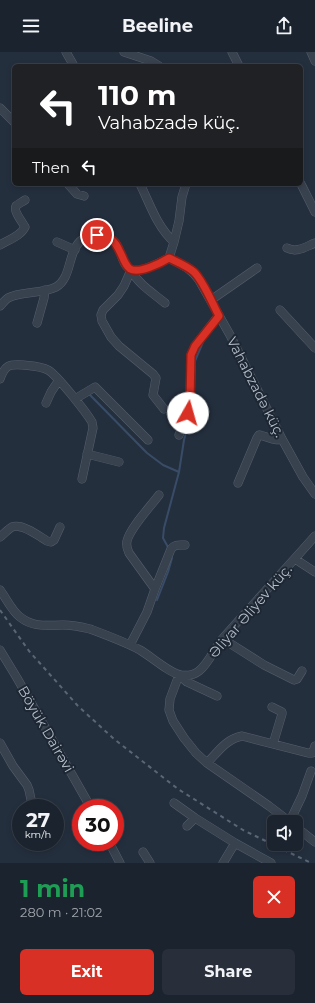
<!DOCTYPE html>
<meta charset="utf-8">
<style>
:root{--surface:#1b232e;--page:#282f3a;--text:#f1f3f6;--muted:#a0a4aa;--line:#39404a;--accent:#d93025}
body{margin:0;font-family:Montserrat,sans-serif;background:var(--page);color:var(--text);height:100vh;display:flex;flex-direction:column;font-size:15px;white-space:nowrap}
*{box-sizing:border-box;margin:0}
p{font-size:13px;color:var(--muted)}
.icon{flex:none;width:22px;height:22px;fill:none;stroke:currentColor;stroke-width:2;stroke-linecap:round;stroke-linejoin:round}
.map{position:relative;height:811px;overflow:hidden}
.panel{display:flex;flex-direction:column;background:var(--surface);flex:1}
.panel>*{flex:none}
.top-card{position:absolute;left:12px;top:12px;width:291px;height:122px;border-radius:6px;box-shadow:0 2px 6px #0003,0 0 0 1px var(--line);background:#202124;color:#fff;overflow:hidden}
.buttons{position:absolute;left:267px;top:763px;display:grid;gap:8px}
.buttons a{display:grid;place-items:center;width:36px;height:36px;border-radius:6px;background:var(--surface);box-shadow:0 2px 6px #0003,0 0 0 1px var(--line);font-size:20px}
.speed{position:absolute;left:12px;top:747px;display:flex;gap:8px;font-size:20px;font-weight:700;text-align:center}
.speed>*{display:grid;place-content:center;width:52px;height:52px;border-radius:50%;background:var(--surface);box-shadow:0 2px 6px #0003,0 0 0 1px var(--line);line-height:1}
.speed small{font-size:10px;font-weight:400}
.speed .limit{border:6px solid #d22;background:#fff;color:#111}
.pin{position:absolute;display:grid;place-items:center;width:34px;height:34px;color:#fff;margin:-17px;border:2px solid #fff;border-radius:50%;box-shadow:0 1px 4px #0007}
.me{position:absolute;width:44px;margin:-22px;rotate:7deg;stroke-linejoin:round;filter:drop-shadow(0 0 3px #0008)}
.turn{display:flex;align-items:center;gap:14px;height:84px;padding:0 20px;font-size:18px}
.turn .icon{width:52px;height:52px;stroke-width:2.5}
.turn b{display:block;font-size:28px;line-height:34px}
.then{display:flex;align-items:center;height:38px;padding:0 20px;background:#0003;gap:8px;font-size:15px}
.round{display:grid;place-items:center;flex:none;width:42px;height:42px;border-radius:6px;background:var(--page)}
.head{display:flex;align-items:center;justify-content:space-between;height:68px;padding:0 20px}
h1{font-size:24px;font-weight:700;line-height:30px;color:#1e9e55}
.primary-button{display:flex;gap:8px;margin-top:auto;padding:8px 20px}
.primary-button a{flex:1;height:46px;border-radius:6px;background:var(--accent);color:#fff;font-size:16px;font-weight:700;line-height:46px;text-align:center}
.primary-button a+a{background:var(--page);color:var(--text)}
header{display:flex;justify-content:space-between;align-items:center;height:52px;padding:0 20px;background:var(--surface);font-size:18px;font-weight:700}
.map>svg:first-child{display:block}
</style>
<header><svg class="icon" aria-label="menu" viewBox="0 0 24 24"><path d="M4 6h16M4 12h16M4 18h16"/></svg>Beeline<svg class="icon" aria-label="share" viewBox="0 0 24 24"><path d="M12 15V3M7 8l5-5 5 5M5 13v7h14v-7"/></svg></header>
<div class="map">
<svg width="315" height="811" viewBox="0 0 315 811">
<rect width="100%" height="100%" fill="#242f3e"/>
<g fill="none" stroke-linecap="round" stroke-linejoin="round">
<path stroke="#394c67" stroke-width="2" d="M90,343L147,401L163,413L179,420
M194,344L195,309L203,290
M169,497L163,486L164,476L179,420L184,388L190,366
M157,548L168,520L172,506"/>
<defs>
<path id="street" d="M66,0L74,14
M124,0L151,9L159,14
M232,0L239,14
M311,0L315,9
M0,56L14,70
M68,132L77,142L84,144
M140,132C150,152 157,175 174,190L169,206C181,213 191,216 199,228L230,283L282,387L303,425L315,442
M301,132L315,160
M57,190L75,198
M174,190L179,169L182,145L186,132
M0,193C8,188 21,184 25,175C23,171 13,159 16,154C18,152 22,150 25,148
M287,196C297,201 305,195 315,191
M131,218L124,234L118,243L103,258L101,263L102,269L111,285L119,294L153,322L156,326L153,343L164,357
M131,218C138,232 153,241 165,251
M211,248L257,216
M0,254C2,252 5,248 8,246C20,239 43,242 56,235C74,225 66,193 87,185C91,183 97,183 102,184C125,187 117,212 132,218C141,221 161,210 169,206
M280,258L315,296
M37,271L44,246L45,238
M0,327C5,313 9,312 23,313C31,314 40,314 48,318C57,323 86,360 92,370C92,371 93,375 93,376L82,427
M75,347L95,335L148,388
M46,351L51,340L59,328
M179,383L188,361L190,350L191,303L195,294L219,263
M87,402L119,410
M238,431L257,386L259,383C267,384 275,390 282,387
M0,485C4,482 8,477 12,475C22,471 39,484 47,489L51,490L54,488L60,475
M295,507L315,520
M155,537L171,497C175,492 179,493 185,493
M0,538C6,546 12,559 20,565C34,576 47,573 63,573C72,573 82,575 90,577C106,583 125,590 140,598C152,605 169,621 181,623C188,624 194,623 199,619C209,611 215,595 224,585C254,551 285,518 315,484
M223,587L264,613L294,628L297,627L302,619
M130,593L147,560L155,537L129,501C127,497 126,494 127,489C130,476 150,455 159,443
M0,598L17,626L91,756
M179,623L170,647L169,658L173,669L184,686L196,701L207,711L269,754L290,770
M179,623L187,630L217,644
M272,655L282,660V662L273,692
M0,691L13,714L27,733L29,738L32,752
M207,711C218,700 226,687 242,684L308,701H312L314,697L315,694
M174,751L195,766L235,791L271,811
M290,769L302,744L311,719
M187,774L195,766
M296,775L315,790
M109,790L120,811
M143,800L150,811
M223,811L235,791"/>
</defs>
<use href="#street" stroke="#565f6c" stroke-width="9"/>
<use href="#street" stroke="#38414e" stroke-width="8"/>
<path stroke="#5a6575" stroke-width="2" stroke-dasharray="4 4" stroke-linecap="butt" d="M0,558L29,599L78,654L114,687L178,737L243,778L311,811"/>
</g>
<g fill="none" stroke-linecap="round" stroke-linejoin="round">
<defs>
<path id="route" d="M97,183C102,184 108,184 112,188C117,192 119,198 122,204C124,209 126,214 130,217C139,222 161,211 169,206C177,210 187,214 194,220C204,230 212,251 219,264L195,294L191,303L190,350L188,361"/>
</defs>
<use href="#route" stroke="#8d1f18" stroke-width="10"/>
<use href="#route" stroke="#d93025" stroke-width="7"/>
</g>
<g text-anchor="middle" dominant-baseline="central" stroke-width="4" stroke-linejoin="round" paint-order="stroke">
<g font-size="14" fill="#b4bcc9" stroke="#1d2633">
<text transform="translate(256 335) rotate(63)">Vahabzadə küç.</text>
<text transform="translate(250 559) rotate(-49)">Əliyar Əliyev küç.</text>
<text transform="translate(46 677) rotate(60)">Böyük Dairəvi</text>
</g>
</g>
</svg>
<div class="buttons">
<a><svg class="icon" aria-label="sound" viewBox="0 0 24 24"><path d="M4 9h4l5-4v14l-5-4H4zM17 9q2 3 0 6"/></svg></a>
</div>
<div class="speed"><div>27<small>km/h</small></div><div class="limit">30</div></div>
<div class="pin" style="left:97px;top:183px;background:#d93025"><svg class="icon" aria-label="arrive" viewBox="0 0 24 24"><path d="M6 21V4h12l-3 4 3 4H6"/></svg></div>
<svg class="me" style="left:188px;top:361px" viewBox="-20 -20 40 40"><circle r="19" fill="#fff"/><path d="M0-13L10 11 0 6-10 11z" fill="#d93025"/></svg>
<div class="top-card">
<div class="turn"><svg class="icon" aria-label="left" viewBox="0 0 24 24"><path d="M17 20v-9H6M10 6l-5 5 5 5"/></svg><div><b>110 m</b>Vahabzadə küç.</div></div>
<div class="then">Then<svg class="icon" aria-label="left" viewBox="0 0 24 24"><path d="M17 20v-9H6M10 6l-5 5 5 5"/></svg></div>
</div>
</div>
<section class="panel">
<div class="head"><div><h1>1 min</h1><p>280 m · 21:02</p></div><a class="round" style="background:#d93025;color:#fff"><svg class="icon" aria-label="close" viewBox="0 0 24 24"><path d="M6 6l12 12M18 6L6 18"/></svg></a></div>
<div class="primary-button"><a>Exit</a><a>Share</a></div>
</section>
